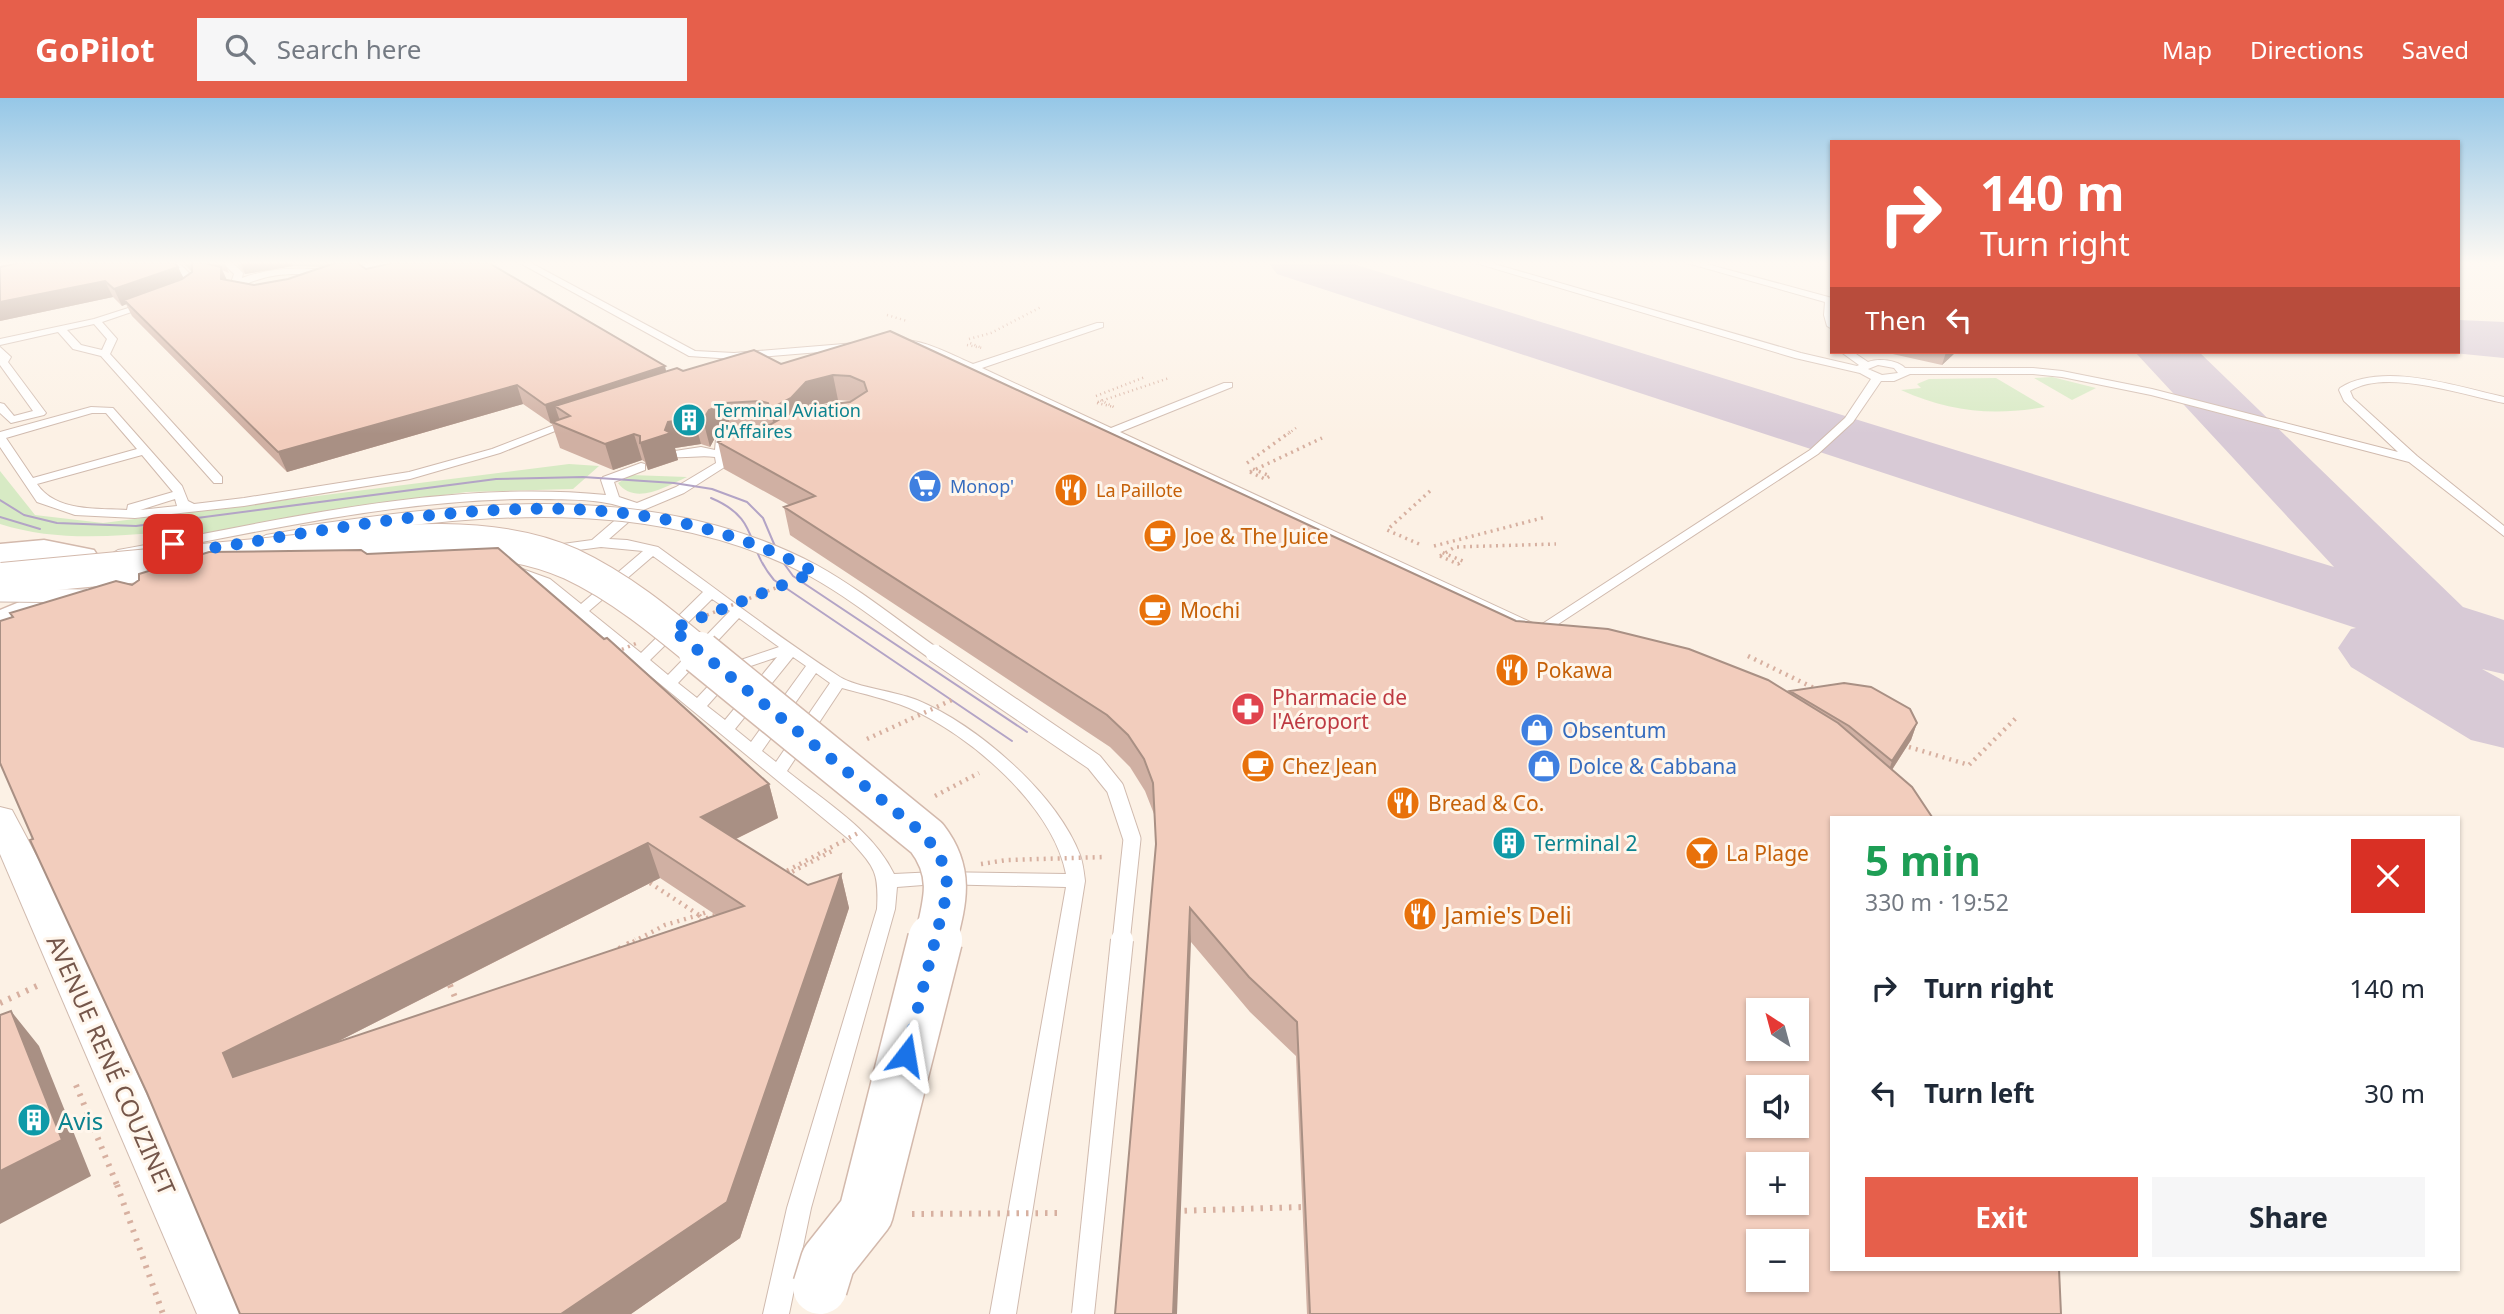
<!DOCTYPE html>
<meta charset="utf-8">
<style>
:root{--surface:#fff;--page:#f6f6f7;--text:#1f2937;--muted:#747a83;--accent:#e65f4b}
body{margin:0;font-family:"Noto Sans",sans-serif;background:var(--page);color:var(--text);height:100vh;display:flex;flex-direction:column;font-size:26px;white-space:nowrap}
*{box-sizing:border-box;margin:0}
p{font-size:23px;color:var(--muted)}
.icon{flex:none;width:38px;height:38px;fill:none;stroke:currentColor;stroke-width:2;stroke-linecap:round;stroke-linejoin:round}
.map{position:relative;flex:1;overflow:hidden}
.side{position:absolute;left:1830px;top:718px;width:630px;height:455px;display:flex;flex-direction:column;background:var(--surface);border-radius:0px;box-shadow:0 2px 5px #0004}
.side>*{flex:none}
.banner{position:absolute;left:1830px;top:42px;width:630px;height:214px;border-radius:0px;box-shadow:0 2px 5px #0004;background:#e65f4b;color:#fff;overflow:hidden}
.needle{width:46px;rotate:324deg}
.tools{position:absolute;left:1746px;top:900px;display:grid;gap:14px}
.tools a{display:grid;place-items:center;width:63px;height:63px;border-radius:0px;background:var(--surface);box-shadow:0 2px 5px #0004;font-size:35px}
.pin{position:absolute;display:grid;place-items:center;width:60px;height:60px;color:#fff;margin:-30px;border-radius:14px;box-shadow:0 4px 10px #0006}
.me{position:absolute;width:77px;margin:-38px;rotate:14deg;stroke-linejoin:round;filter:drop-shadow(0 0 5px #0008)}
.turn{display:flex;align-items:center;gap:24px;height:147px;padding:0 35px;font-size:32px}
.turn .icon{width:91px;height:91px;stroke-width:2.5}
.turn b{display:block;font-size:49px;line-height:60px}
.then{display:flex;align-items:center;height:66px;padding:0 35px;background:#0003;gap:14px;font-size:26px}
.round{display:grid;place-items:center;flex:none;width:74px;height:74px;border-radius:0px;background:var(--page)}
.head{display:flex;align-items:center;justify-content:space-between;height:119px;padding:0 35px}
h1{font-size:42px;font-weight:700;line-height:52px;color:#1e9e55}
.primary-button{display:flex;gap:14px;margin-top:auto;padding:14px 35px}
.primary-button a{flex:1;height:80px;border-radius:0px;background:var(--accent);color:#fff;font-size:28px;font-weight:700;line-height:80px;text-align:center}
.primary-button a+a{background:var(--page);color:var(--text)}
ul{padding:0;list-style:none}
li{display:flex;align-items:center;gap:21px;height:105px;padding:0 35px}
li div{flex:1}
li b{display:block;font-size:26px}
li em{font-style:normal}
header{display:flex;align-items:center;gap:42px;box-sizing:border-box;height:98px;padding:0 35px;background:var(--accent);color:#fff}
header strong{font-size:33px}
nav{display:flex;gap:38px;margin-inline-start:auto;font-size:24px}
.search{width:490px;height:63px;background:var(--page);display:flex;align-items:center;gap:18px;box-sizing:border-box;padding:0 24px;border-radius:0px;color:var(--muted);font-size:26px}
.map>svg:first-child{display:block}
</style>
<header>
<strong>GoPilot</strong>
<div class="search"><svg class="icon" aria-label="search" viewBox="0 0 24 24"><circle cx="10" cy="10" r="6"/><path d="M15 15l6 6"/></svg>Search here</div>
<nav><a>Map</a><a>Directions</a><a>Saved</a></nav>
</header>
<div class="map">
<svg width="2504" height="1216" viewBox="0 0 2504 1216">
<rect width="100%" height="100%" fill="#fcf1e5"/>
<path fill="#d7eac4" d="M2052,279L2096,290L2072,302L2034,280Z
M1996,280L2045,309C1993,318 1949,314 1901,292L1921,290L1917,286L1929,281Z
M569,366L599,368L573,391L467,394L344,410L185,439L162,440L163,434C108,439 53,443 0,426V373L35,417L103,425Z
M631,377L687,379C667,388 635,408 618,385Z"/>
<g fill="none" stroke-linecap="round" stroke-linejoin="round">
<path fill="#d8cad6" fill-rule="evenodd" d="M1269,165H1350L2334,469L2135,254H2199L2463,509L2504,522V576L2482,571L2504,583V650L2471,642L2351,569L2338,550L2351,531L2356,530L1277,176Z
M2459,222L2504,224V260L2443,254H2459Z"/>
<defs>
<path id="lane" d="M170,165H179L198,184L194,195H188L190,186Z
M223,165H233L243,175L242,180C269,170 296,169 325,172L329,175L325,178C294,174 266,175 238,190L237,192L242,197L237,200L227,193L235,184L232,182L234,176Z
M372,165H395L341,176L337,173Z
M520,165H531L695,253L734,255L856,245L861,248L856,251L734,261L689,258Z
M1476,165H1491L1801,255L1857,268L1859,267L1841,254H1853L1868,264C1879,260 1897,262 1905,270H2033L2062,273L2152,291L2398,354L2344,303L2339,292L2340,290C2383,263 2458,289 2504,299V305C2464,297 2385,270 2350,293L2353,300L2417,358L2504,428V438L2409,364L2151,297L2062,279L2033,276H1910L1894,283H1881L1853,324L1818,356L1540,538L969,272L921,251L894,245C911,234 956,259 973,266L1097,225H1103V229L982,270L1111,330L1224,285H1232V289L1120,334L1539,528L1810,352L1845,320L1871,281L1860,275L1795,260ZM1878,267L1894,270L1898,275L1882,277L1868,271Z
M1687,165H1703L1832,200V231L1827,228L1824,217L1825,204Z
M147,204L155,206L102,224L117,241L110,256L222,379V385H214L101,258L73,251L58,234L0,247V241L94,221ZM94,226L107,241L102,252L81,247L67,232Z
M0,249L11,259L8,264L46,315L44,317L11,325L0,315V305L4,306L14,318L33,313L0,267Z
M91,309L113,310L182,388L188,403L194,406L244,400L409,374L492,351L570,321L580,323L500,355L410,381L244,408L135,420L75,417L37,404L0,349V334ZM92,315H106L137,351L33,380L6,340ZM142,357L173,394L128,407L127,412C96,410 56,414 37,386ZM175,401L177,408L140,412Z
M746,331L750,332V336L726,345L727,358L741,350L745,352V356L684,395L641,413L609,441L627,442L658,449C718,492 778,539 840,579C858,590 895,593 917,602C977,627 1056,695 1080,757C1083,765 1084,775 1085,783L1016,1216H990L1066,789L936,786L897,789L895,811L811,1110L789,1216H763L787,1110L877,811C879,774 875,770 851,743L540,487L507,472L514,468L550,481L581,506L643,453L601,449L548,456L541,452L548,448L592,442L628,411C601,400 569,402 539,401C398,400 256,435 118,460L111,456L118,452C278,423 443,381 606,397L601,382L603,379L641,365L645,366V372L614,384L619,399L637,405L676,389L716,365L715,359C701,357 688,360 675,359V353L701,349L715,352L716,341ZM653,458L703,494L641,555L589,513ZM712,501L730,513L668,577L650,562ZM739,520L779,549L729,566L697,600L678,585ZM777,559L725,622L707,608L739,572ZM793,559L806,568L751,644L735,631ZM816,575L830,585L776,664L762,653ZM842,590C864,596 887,601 909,610C970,637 1053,708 1066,776L936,774L894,776C873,732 824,703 787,673Z
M301,431L308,435L306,438L266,445L259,441L266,437Z"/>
<path id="street" d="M0,709L12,712L44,772L247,1216H197L0,756Z"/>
<path id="secondary" d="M0,165H13L0,172Z
M44,442L94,452L105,469C84,510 42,523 0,534V512L51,491L71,469L44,462L0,466V446Z"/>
</defs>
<use href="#lane" stroke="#d0baae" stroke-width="2"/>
<use href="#street" stroke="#d0baae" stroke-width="2"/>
<use href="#secondary" stroke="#d3b9ac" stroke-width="3"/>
<path stroke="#d7b0a0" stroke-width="2.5" stroke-dasharray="1 3.5" stroke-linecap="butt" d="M887,217L907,223
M969,241L991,235L1041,209
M1096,298L1145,279
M1098,304L1169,280
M1288,336L1296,330"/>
<path stroke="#d7b0a0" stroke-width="3.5" stroke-dasharray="2 4.5" stroke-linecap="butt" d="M1247,365L1290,334
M1250,374L1322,340
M1419,446L1387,432L1430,393
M1434,448L1546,419
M1440,458L1455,449L1556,446"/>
<path stroke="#d7b0a0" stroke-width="4.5" stroke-dasharray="2 5" stroke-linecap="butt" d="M1748,558L1816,591
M1909,649L1969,667L2018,618
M935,698L979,675
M786,777L834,752
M650,785L699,817L709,813
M700,823L715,817
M633,844L665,827L699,817"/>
<path stroke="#d7b0a0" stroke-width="6" stroke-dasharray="2.5 7" stroke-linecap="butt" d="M619,851L636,842
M450,887L459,909
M0,905L37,888
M76,987L117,1087L122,1084
M117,1087L163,1216"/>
<use href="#lane" fill="#fff" fill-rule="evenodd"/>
<use href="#street" fill="#fff" fill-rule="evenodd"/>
<use href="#secondary" fill="#fff" fill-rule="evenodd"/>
<path stroke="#b3a4c6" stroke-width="2" d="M711,400C761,421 744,447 774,482L1012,643
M0,402L24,417L57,425L136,428L496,381L583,379L674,385L712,391L747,404L763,420L780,460L793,478L1027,634
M0,419L40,431"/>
<defs>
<path id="lane-bridge-far2" d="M301,435C473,410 654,388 814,473C857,497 896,529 936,557
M0,497L87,498"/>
<path id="lane-bridge-far1" d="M934,555L1094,664L1115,690L1132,741L1121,844"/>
<path id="lane-bridge" d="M1083,1216L1122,842"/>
<path id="secondary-bridge-far2" d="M2,481C87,473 171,465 256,457C353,448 479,424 571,466C620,489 661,523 702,557"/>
<path id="secondary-bridge-far1" d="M700,555L927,740C954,775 945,804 935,844"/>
<path id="secondary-bridge" d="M820,1189L828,1163L866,1115L935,842"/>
</defs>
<use href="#lane-bridge-far2" stroke="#d0baae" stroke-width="15" stroke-linecap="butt"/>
<use href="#lane-bridge-far1" stroke="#d0baae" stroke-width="19" stroke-linecap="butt"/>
<use href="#lane-bridge" stroke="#d0baae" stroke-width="24" stroke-linecap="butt"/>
<use href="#secondary-bridge-far2" stroke="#d3b9ac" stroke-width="34" stroke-linecap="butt"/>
<use href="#secondary-bridge-far1" stroke="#d3b9ac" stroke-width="45" stroke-linecap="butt"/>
<use href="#secondary-bridge" stroke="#d3b9ac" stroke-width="57" stroke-linecap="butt"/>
<path stroke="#d7b0a0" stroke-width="2.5" stroke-dasharray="1 3.5" stroke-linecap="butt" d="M967,247L982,250L970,245
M1097,305L1114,309L1100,302"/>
<path stroke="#d7b0a0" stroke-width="3.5" stroke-dasharray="2 4.5" stroke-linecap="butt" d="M1250,374L1265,381L1270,378L1253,371
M1440,458L1458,466L1463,463L1441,454
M707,517L783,487
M616,554L637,545"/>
<path stroke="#d7b0a0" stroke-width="4.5" stroke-dasharray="2 5" stroke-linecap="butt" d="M867,641L954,601
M981,766L1007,762L1105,759
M781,776L860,734
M699,817L705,826"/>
<path stroke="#d7b0a0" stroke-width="6" stroke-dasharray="2.5 7" stroke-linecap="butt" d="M1175,1113L1303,1109
M912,1116L1064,1115"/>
<use href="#lane-bridge-far2" stroke="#fff" stroke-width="13"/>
<use href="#lane-bridge-far1" stroke="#fff" stroke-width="17"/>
<use href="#lane-bridge" stroke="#fff" stroke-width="22"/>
<use href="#secondary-bridge-far2" stroke="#fff" stroke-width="32"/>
<use href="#secondary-bridge-far1" stroke="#fff" stroke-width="42"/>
<use href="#secondary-bridge" stroke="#fff" stroke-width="54"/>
</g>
<path fill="#d0b0a3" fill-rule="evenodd" d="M183,165H204L212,167L208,165H225L229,175L222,172L227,182L254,187L288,181L324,169L293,168L245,176L236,165H357L366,171L666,273H683L781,266L890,233L1516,523L1789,595L1790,593L1917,625L1911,642L1892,672L1832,1171L2061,1216H1307L1296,958L1250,914L1191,844L1156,746L1154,716L1145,693L1130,669L1110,649L790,437L784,409L789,407L724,371L718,344L745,330L731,331L716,338L710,349L701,346L675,350L678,362L648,372L645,364L642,362L613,372L560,350L552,326L523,306L287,374L132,218L126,206L122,208L113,199L0,223V169H178L183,180L192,174ZM838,302L851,303L820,307ZM766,329L750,332L748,330Z
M1889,254H1956L1942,267L1888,255Z
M10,515L769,686L778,720L736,741L808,787L841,776L849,810L740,1140L631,1216H240L147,995L33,741L12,519ZM660,780L716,817L337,944Z"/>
<path fill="#a99084" d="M241,165H292L293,168L245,176Z
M178,169L186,185L124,202L127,206L122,208L114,191Z
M221,169L228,185L221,181Z
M105,183L113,199L0,223V204Z
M1946,254H1956L1942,267Z
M665,268L669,286L570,318L555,308L560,323L552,324L551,326L545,307Z
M833,277L838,302L811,309L776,337L770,311L806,284Z
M517,287L523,306L287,374L278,354Z
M725,305L731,331L716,338L710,349L703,322L709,312Z
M694,320L701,346L675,350L678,362L648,372L640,345L668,324Z
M634,336L642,362L613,372L605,346Z
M1917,625L1911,642L1886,681L1892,663Z
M769,686L778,720L711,753L701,719Z
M648,745L660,780L246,990L233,979L223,955Z
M841,776L849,810L740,1140L631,1216H561Z
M1190,810L1191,844L1177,1216H1173Z
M11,913L39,948L91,1078L0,1126V1073Z"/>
<path fill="#f2cdbd" stroke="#a99084" stroke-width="2" fill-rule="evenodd" d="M18,165H175L178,169L114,191L105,183L0,204V169Z
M192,165H204L221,169V181L254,187L288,181L335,165H357L366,171L392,165H489L665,268L545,307L517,287L278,354L124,202L182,181L192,174Z
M890,233L1516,523L1608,531L1689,551L1768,582L1838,625L1912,689L1932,719H1832V1171H2059L2061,1216H1310L1297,924L1249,879L1190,810L1173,1216H1115L1156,746L1153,685L1144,661L1128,637L1107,617L784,409L815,398L718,344L747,329L750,332L764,330L800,310L850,304L867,293L864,284L850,278L833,277L806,284L791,300L770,311L768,305L760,303L725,305L709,312L703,322L694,320L668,324L665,332L671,335L640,345V338L634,336L605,346L552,324L570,318L555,308L677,270L683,273L754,252L781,266ZM1759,912H1797V950H1759ZM1759,989H1797V1027H1759ZM1759,1066H1797V1104H1759ZM1759,1143H1797V1181H1759Z
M498,450L604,541L607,540L769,686L701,719L808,787L841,776L727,1104L561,1216H240L147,995L30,742L33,741L0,665V523L13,519L10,515L116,483L132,487L139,482V476L209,454L361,452L367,456ZM648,745L744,808L233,979L223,955Z
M1844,585L1871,589L1910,611L1917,625L1892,663L1849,628L1790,593Z
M11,913L62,1042L0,1073V917Z"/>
<linearGradient id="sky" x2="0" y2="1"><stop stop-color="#95c7e7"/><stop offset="0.49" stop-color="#fef9f3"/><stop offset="1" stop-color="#fef9f3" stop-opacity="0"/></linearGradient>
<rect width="2504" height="336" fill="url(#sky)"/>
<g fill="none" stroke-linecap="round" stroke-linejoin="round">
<path stroke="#1a73e8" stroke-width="12" stroke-dasharray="0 21.6" d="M173,446L189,451H204C238,447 271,440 304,435C482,407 649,386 815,474L672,531L920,733C939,753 950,771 946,799L906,957"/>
</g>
<defs>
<symbol id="building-disc" viewBox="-11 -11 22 22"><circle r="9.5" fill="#0f9aa8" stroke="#fff6ec"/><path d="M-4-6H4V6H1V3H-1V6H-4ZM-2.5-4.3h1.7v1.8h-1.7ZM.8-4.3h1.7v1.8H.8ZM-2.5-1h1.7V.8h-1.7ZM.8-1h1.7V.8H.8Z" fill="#fff"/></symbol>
<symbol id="supermarket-disc" viewBox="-11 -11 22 22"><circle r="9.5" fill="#3f7fe0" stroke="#fff6ec"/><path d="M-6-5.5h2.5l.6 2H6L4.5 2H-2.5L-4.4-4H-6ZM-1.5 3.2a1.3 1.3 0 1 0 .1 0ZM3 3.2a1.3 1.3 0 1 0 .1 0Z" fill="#fff"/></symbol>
<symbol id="restaurant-disc" viewBox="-11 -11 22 22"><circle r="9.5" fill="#e8710a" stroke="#fff6ec"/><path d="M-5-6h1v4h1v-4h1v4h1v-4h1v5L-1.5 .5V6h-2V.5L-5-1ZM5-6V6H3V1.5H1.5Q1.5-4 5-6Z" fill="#fff"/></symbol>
<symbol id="cafe-disc" viewBox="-11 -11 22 22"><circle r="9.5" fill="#e8710a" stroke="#fff6ec"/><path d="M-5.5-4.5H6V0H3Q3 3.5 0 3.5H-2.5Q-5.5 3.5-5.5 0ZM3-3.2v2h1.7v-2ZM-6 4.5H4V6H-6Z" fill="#fff"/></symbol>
<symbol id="pharmacy-disc" viewBox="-11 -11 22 22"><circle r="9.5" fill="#e0444e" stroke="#fff6ec"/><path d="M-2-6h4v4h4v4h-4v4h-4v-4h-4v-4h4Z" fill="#fff"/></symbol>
<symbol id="shop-disc" viewBox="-11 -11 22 22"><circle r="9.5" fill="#3f7fe0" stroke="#fff6ec"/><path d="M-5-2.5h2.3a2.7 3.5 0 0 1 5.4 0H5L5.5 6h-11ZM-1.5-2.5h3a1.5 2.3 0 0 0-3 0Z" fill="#fff"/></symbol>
<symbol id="bar-disc" viewBox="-11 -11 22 22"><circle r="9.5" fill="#e8710a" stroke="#fff6ec"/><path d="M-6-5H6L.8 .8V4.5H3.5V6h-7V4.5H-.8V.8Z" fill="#fff"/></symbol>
</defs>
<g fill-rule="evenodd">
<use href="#building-disc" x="670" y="303" width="38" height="38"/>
<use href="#supermarket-disc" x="906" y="369" width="38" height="38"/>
<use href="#restaurant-disc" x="1052" y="373" width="38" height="38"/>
<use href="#cafe-disc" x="1141" y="419" width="38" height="38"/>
<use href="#cafe-disc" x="1136" y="493" width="38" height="38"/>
<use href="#restaurant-disc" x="1493" y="553" width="38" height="38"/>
<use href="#pharmacy-disc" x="1229" y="592" width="38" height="38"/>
<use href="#shop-disc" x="1518" y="613" width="38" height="38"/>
<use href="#cafe-disc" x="1239" y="649" width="38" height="38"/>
<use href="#shop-disc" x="1525" y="649" width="38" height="38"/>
<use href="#restaurant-disc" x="1384" y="686" width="38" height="38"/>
<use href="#building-disc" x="1490" y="726" width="38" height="38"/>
<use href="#bar-disc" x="1683" y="736" width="38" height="38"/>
<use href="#restaurant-disc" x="1401" y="797" width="38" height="38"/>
<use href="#building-disc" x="15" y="1003" width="38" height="38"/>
</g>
<g text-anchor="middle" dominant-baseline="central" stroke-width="6" stroke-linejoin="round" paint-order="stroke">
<g font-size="18" fill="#0d838f" stroke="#fff6ec" text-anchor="start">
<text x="714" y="312">Terminal Aviation<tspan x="714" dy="21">d'Affaires</tspan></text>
</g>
<g font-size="18" fill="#366cbe" stroke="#fff6ec" text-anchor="start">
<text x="950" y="388">Monop'</text>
</g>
<g font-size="18" fill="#c56008" stroke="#fff6ec" text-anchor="start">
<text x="1096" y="392">La Paillote</text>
</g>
<g font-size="21" fill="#c56008" stroke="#fff6ec" text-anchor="start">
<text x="1184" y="438">Joe &amp; The Juice</text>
<text x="1180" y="512">Mochi</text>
<text x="1536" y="572">Pokawa</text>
<text x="1282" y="668">Chez Jean</text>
<text x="1428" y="705">Bread &amp; Co.</text>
<text x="1726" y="755">La Plage</text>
</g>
<g font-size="21" fill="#be3a42" stroke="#fff6ec" text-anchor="start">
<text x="1272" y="599">Pharmacie de<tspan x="1272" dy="24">l'Aéroport</tspan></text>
</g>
<g font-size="21" fill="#366cbe" stroke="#fff6ec" text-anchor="start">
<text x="1562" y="632">Obsentum</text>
<text x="1568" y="668">Dolce &amp; Cabbana</text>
</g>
<g font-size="21" fill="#0d838f" stroke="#fff6ec" text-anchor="start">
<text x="1534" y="745">Terminal 2</text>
</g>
<g font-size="24" fill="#c56008" stroke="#fff6ec" text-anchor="start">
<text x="1444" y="816">Jamie's Deli</text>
</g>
<g font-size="24" fill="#75564a" stroke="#fff6ec">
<text transform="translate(112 967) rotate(66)">AVENUE RENÉ COUZINET</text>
</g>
<g font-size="24" fill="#0d838f" stroke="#fff6ec" text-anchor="start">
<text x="58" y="1022">Avis</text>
</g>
</g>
</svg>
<div class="tools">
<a><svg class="needle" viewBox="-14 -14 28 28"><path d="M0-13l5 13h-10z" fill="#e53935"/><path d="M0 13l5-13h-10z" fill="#747a83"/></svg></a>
<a><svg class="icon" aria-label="sound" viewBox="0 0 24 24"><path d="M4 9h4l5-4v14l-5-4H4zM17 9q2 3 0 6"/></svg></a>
<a>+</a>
<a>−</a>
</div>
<div class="pin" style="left:173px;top:446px;background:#d93025"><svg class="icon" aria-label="arrive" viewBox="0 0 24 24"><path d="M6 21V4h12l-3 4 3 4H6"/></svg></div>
<svg class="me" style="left:906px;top:957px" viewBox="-20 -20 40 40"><path d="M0-17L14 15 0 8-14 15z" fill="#1a73e8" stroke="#fff" stroke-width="4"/></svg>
<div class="banner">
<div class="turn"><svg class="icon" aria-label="right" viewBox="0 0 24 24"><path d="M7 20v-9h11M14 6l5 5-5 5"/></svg><div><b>140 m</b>Turn right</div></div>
<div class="then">Then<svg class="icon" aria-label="left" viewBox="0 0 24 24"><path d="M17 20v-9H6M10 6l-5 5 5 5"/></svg></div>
</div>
<section class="side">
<div class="head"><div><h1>5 min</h1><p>330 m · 19:52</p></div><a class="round" style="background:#d93025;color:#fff"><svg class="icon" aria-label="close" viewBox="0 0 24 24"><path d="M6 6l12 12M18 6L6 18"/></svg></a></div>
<ul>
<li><svg class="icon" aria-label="right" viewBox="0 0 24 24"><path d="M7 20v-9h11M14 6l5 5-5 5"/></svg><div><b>Turn right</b></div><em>140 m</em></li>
<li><svg class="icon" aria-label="left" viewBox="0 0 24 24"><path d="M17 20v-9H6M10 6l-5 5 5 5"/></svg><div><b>Turn left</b></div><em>30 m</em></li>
</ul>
<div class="primary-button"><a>Exit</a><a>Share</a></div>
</section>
</div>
